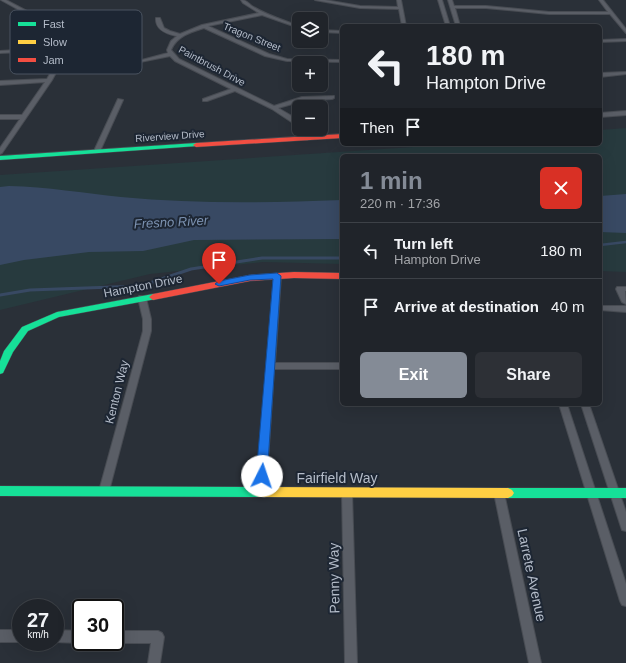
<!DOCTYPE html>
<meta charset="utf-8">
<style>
:root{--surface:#20242a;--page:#2d3036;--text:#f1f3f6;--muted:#a2a4a8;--line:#3d4147;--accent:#848b96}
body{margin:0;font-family:Helvetica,sans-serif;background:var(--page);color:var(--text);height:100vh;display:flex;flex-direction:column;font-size:15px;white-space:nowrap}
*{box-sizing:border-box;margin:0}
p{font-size:13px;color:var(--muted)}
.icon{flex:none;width:22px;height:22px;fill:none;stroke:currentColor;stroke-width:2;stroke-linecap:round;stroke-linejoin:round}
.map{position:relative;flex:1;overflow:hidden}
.drawer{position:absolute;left:340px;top:154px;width:262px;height:252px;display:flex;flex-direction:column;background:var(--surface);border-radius:6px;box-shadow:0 4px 16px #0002,0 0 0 1px var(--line)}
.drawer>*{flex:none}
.banner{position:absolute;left:340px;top:24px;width:262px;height:122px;border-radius:6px;box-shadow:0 4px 16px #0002,0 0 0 1px var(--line);background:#20242a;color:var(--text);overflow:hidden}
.controls{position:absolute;left:292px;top:12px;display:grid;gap:8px}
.controls a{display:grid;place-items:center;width:36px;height:36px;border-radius:6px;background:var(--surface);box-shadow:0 4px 16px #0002,0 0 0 1px var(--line);font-size:20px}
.speed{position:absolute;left:12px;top:599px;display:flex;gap:8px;font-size:20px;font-weight:700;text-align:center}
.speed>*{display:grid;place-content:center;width:52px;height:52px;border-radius:50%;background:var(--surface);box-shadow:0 4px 16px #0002,0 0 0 1px var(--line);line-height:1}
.speed small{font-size:10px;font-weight:400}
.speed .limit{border:2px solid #111;border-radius:6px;background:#fff;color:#111}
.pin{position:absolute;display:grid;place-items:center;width:34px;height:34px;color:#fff;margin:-41px -17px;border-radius:50% 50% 50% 0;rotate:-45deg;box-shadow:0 0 4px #0007}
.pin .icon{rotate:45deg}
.me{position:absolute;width:44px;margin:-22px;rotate:4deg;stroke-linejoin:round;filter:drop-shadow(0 0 3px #0008)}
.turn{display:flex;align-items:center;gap:14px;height:84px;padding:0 20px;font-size:18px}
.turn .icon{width:52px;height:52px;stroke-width:2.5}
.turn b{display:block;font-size:28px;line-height:34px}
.then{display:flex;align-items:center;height:38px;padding:0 20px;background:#0003;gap:8px;font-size:15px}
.round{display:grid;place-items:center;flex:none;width:42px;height:42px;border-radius:6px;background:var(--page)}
.head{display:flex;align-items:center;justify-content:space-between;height:68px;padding:0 20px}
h1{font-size:24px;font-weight:700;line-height:30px;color:var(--accent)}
.button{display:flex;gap:8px;margin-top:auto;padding:8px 20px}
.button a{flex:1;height:46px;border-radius:6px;background:var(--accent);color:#fff;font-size:16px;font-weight:700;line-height:46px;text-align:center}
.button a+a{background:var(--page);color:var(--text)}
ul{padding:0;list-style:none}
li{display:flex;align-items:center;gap:12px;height:56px;padding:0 20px;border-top:1px solid var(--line)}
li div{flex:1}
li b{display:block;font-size:15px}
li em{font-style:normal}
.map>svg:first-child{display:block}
</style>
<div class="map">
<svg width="626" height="663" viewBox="0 0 626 663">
<rect width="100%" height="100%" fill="#2a3038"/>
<path fill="#273a3e" d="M626,128V272L600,271V156H342V264L263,262L150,274L0,310V175L457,144H600V130Z"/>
<path fill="#384963" d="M9,186C47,187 84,193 121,197C194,204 268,203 342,200V239L194,240L143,251L89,252L24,260L0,265V187Z
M626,194V233L600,232V196Z"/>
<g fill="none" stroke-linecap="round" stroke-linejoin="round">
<path stroke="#384963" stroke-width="2.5" d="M600,245L626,242"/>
<path stroke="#384963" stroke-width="3" d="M0,295L30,290L141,286L191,269L262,258H342"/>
<defs>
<path id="street" d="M1,0H6L61,29L69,38V48L52,80L2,153L0,154V148L20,119H0V115H22L45,82L0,85V81L47,79L64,50L0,53V51L65,47V38L57,31Z
M241,0C246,0 248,3 252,6C266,15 283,20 299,26V28L262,15L208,26L269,54L287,59L342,60V62L287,61L265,56L204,28C191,32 177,36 171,50L179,59L274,106L302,97L334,96V98L332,99L303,101L278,108L290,115L299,122V127L272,109L235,91L207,101H203V99L231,89L175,61L170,56L140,62L138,61L168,53L167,50L171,41L177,36C167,34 155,30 156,18H160L164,28L170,31L180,34L202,25L259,13L243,3Z
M315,0H325L360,6L398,7L397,0H401L406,26H402L399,9L360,8Z
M438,0H442L450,26H446Z
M448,0H452L454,6H486L549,12H608L599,0H603L626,29V33L610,14H549L486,8H455L460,26H456Z
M321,30L342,31V33L321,32Z
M626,39V41L600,42V40Z
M626,72V74L600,77V73Z
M118,99L123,100L100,151L99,152H95L94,151Z
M626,111V115L600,117V113Z
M299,128V129H304L308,139L307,140L302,139L298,129Z
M274,274H277L281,276L275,363H342V369H274L266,492L264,495L261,496L258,495L256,492Z
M617,287H626V291H625L626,304L622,302L616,289Z
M139,296H145L146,298L151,319V331L109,491L107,494L104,495L101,494L99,491L143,331V319L138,298Z
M600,306H626V312L600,310Z
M559,404H567L626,584V606L622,605L620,601Z
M581,404H589L626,512V531L622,530L621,527Z
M347,488L350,489L352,492L357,663H345L342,492L344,489Z
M499,489L502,490L504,493L541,663H529L494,493L496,490Z
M0,630H21V642H0Z
M55,630L81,631V642H82L81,643L55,642Z
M115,631H158L162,633L164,637L160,663H148L151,643H115L114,642H115Z"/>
<path id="fast" d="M196,143L198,144V146L0,160V156Z
M153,294L156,295L157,297L156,299L59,317L28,331L13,352L3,373L0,374V361L4,351L22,327L57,312Z
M0,486L259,487L263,489L265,492L263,495L259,497L0,496Z
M508,488H626V498H508L504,496L502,493L504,490Z"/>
<path id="slow" d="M259,487L508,488L512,490L514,493L512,496L508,498L259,497L255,495L253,492L255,489Z"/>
<path id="jam" d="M342,134V138L196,147L193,145L196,143Z
M294,272L342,273V279L294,278L250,281L153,300L149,297L153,294L250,275Z"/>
</defs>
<use href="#street" stroke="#484c53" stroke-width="2"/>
<use href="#fast" stroke="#484c53" stroke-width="1"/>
<use href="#slow" stroke="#484c53" stroke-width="1"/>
<use href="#jam" stroke="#484c53" stroke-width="1"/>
<use href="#street" fill="#5a5e66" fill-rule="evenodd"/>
<use href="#fast" fill="#16e098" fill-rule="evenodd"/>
<use href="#slow" fill="#ffcf43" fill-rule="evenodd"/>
<use href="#jam" fill="#f24e42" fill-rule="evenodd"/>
</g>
<path fill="#1a73e8" stroke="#114b97" d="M277,273L281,276L267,476L266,479L262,481L258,479L256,476L273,279L250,280L219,286L215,284L219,281L250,275Z"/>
<g text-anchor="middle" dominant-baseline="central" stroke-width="4" stroke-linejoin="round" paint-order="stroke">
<g font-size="10" fill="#b4bcc9" stroke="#1d2633">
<text transform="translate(252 37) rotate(22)">Tragon Street</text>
<text transform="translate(212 66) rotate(28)">Paintbrush Drive</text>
<text transform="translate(170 136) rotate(-4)">Riverview Drive</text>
</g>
<g font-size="12" fill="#b4bcc9" stroke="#1d2633">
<text transform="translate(143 286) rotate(-11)">Hampton Drive</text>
<text transform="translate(117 392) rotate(-76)">Kenton Way</text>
</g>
<g font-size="13" font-style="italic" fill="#7c92b1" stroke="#1d2633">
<text transform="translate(171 222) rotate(-3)">Fresno River</text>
</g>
<g font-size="14" fill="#b4bcc9" stroke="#1d2633">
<text x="337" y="478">Fairfield Way</text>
<text transform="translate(532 575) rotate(78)">Larrete Avenue</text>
<text transform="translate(334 578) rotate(-91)">Penny Way</text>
</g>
</g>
<rect x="10" y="10" width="132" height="64" rx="6" fill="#1d2633" stroke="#4a5360" stroke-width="1"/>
<rect x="18" y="22" width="18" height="4" fill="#16e098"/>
<rect x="18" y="40" width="18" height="4" fill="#ffcf43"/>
<rect x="18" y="58" width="18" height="4" fill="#f24e42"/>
<g font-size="11" fill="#b4bcc9">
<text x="43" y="28">Fast</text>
<text x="43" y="46">Slow</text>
<text x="43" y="64">Jam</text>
</g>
</svg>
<div class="controls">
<a><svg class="icon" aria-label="layers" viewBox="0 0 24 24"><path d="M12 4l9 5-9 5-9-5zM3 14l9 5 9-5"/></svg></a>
<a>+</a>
<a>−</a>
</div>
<div class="speed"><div>27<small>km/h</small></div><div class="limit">30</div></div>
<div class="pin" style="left:219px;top:284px;background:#d93025"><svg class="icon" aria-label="arrive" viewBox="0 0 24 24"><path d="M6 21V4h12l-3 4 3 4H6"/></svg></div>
<svg class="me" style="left:262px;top:476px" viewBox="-20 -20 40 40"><circle r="19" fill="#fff"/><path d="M0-13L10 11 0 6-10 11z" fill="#1a73e8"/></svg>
<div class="banner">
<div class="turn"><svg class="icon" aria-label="left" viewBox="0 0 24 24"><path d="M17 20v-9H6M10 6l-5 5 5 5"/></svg><div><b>180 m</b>Hampton Drive</div></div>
<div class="then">Then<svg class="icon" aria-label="arrive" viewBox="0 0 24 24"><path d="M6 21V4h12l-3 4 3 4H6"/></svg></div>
</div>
<section class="drawer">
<div class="head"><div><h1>1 min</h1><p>220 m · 17:36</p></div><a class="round" style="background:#d93025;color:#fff"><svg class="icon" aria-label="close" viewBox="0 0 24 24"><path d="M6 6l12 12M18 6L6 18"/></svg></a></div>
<ul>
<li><svg class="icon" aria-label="left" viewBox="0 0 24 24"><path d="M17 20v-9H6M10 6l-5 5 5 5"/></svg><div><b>Turn left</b><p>Hampton Drive</p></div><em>180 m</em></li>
<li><svg class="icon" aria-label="arrive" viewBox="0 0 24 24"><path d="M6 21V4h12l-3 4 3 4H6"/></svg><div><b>Arrive at destination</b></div><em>40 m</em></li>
</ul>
<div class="button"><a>Exit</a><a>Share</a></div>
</section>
</div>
